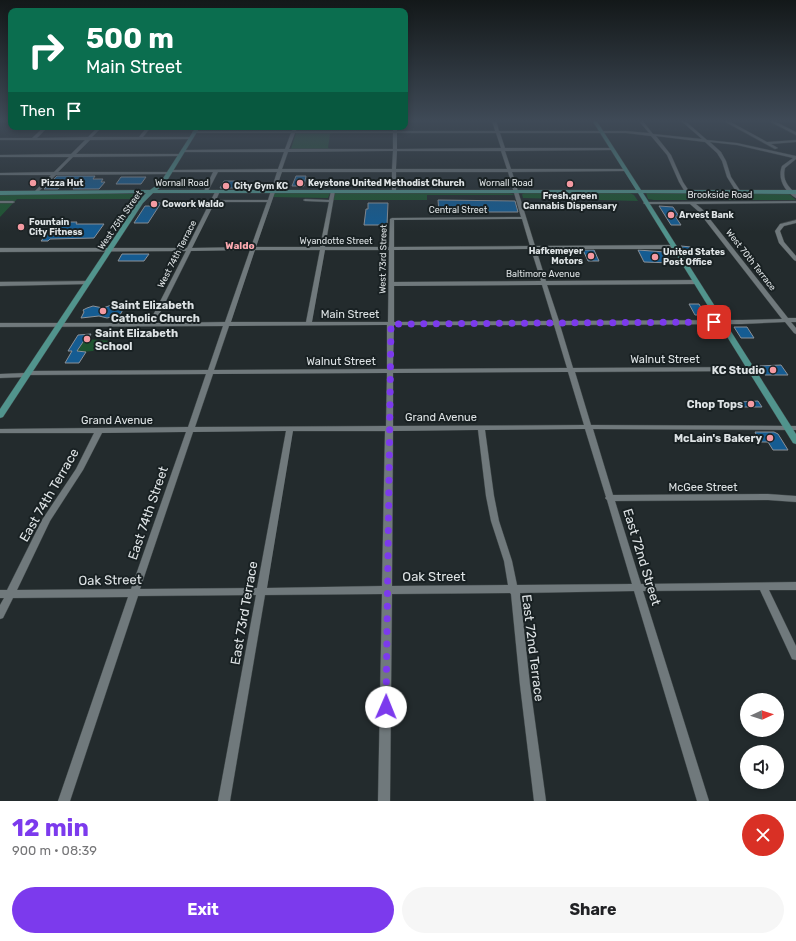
<!DOCTYPE html>
<meta charset="utf-8">
<style>
:root{--surface:#fff;--page:#f6f6f6;--text:#202124;--muted:#757577;--accent:#7c3aed}
body{margin:0;font-family:Rubik,sans-serif;background:var(--page);color:var(--text);height:100vh;display:flex;flex-direction:column;font-size:15px;white-space:nowrap}
*{box-sizing:border-box;margin:0}
p{font-size:13px;color:var(--muted)}
.icon{flex:none;width:22px;height:22px;fill:none;stroke:currentColor;stroke-width:2;stroke-linecap:round;stroke-linejoin:round}
.map{position:relative;height:801px;overflow:hidden}
.side{display:flex;flex-direction:column;background:var(--surface);flex:1}
.side>*{flex:none}
.top-card{position:absolute;left:8px;top:8px;width:400px;height:122px;border-radius:8px;box-shadow:0 2px 6px #0003;background:#0b6e4f;color:#fff;overflow:hidden}
.needle{width:26px;rotate:87deg}
.buttons{position:absolute;left:740px;top:693px;display:grid;gap:8px}
.buttons a{display:grid;place-items:center;width:44px;height:44px;border-radius:50%;background:var(--surface);box-shadow:0 2px 6px #0003;font-size:20px}
.pin{position:absolute;display:grid;place-items:center;width:34px;height:34px;color:#fff;margin:-17px;border-radius:8px;box-shadow:0 2px 6px #0006}
.me{position:absolute;width:44px;margin:-22px;rotate:1deg;stroke-linejoin:round;filter:drop-shadow(0 0 3px #0008)}
.turn{display:flex;align-items:center;gap:14px;height:84px;padding:0 12px;font-size:18px}
.turn .icon{width:52px;height:52px;stroke-width:2.5}
.turn b{display:block;font-size:28px;line-height:34px}
.then{display:flex;align-items:center;height:38px;padding:0 12px;background:#0003;gap:8px;font-size:15px}
.round{display:grid;place-items:center;flex:none;width:42px;height:42px;border-radius:21px;background:var(--page)}
.overview{display:flex;align-items:center;justify-content:space-between;height:68px;padding:0 12px}
h1{font-size:24px;font-weight:700;line-height:30px;color:var(--accent)}
.action{display:flex;gap:8px;margin-top:auto;padding:8px 12px}
.action a{flex:1;height:46px;border-radius:24px;background:var(--accent);color:#fff;font-size:16px;font-weight:700;line-height:46px;text-align:center}
.action a+a{background:var(--page);color:var(--text)}
.map>svg:first-child{display:block}
</style>
<div class="map">
<svg width="796" height="801" viewBox="0 0 796 801">
<rect width="100%" height="100%" fill="#232b2d"/>
<path fill="#1d5530" d="M296,133H334L330,134L328,148L331,149H291Z
M274,193H330L328,198L272,197Z
M335,193H509L515,195H427V200H333Z
M525,193H630L634,195L638,201L523,198L522,194Z
M646,193L789,194L796,200H654L648,199Z
M0,194H143L140,199H17L0,217Z
M85,339L113,341L110,348L95,349L93,351L81,352L78,351Z"/>
<path fill="#155c92" stroke="#8b9198" d="M57,176H95L93,179H103L101,182H105L99,189H73L76,185H62L58,189H44Z
M296,176H306L304,186H292Z
M121,177H146L141,184H116Z
M224,181H243L239,188H220Z
M438,200L515,201L518,212H439Z
M154,202L161,203L148,223H134L145,206H152Z
M208,202L205,208H168L171,203Z
M368,203H388L387,225H364L366,209H368Z
M659,206L673,207L679,216H675L681,225H671Z
M68,222H77L76,224H104L94,238L50,239L48,241H41L55,224H67Z
M681,246L691,247L699,259H690Z
M583,250H594L599,261H588Z
M638,250L665,252L672,263L644,262Z
M122,254H149L144,261H118Z
M117,303L125,306L120,315L107,318L99,316L81,318L84,312L83,310L87,308L93,306L103,308Z
M689,304H699L705,315H695Z
M734,327H747L754,338H741Z
M91,334L88,339H85L77,351L86,352L79,363H65L72,351H68L78,335Z
M781,365L788,375H765L759,366Z
M758,401L762,407H744L740,402Z
M755,432H774L778,434L788,450H773L768,442H760Z"/>
<g fill="none" stroke-linecap="round" stroke-linejoin="round">
<defs>
<path id="minor" d="M492,120H496L499,131H626L649,133L638,120H642L653,134L702,139L680,120H684L707,140L737,143L796,156V159L785,168C782,180 788,186 796,194V198C785,192 777,179 782,166L793,158L737,145L710,142L721,152L726,161L731,177L741,192L739,193H737L727,177L722,161L717,153L705,142L656,136L671,155L683,182L689,191L687,192H685L679,182L667,155L651,136L626,133H500L505,148H612L614,149L612,150L505,151L511,169H625L627,170L625,171L512,172L535,246L673,245L676,247L673,249H536L546,281L695,280L698,282L695,284L547,285L559,321L742,320L782,319L698,211L690,204H645L643,203L645,202L796,201V203L696,204L702,209L788,318H796V322H791L796,328V334L794,333L785,322L742,324L560,325L573,368L750,367L753,369L750,371L575,372L591,425L796,426V430L593,429L613,495L768,494L796,496V502L768,500L615,501L641,584L796,582V590H769L796,646V660L792,659L760,590L643,591L709,801H697L634,591L520,593L530,685L546,801H534L520,685L511,594L510,593L392,594L390,801H378L382,594L265,595L230,801H218L256,595L138,596L70,801H58L128,597L13,598L3,618L0,619V605L4,598H0V590H7L42,520L76,469L94,433H0V429L188,427L206,374L29,375L26,377L0,378V374L25,373L28,371L208,370L223,326L0,327V323H149L186,251L0,252V248H187L216,190L220,191L216,200H268L277,172H218L208,191L206,192L204,191L213,172H171V174H169L56,175L36,194L34,193V192L51,175H0V173L54,172L69,157H0V155L71,154L85,140H0V138H32L44,127H48L37,138L88,137L98,127H102L92,137H139L147,127H151L143,137H191L193,138L191,139L90,140L76,154H180L182,155L180,156L73,157L58,172H168V170H170L278,169L284,152H183L181,151L183,150L285,149L291,133H193L192,132L194,131H292L293,127H297L296,131H393V127H397V131H495ZM295,133H393V149H289ZM397,133H496L501,148L397,149ZM393,151L392,169H282L288,152ZM397,151H501L507,169H396ZM282,172H392V191L394,192L396,191V172H508L521,217L392,218L390,219L389,247H325L335,191L333,190L331,191L329,200L305,199L303,200L305,201L329,202L320,247H256ZM215,202H267L251,247L192,248ZM522,219L530,246L394,247V220ZM531,249L541,281L394,282V250ZM250,250L225,322L155,323L191,251ZM255,250H320L306,322H231ZM325,250H389L388,322H312ZM542,285L553,321L394,322V286ZM387,325V369L214,370L229,326ZM394,325H554L567,368L393,369ZM568,372L584,425L393,426V373ZM387,373L386,426L195,427L213,374ZM585,429L606,497L605,498L607,500L632,584L517,585L512,561L499,521L494,496L485,430ZM478,430L486,496L491,521L504,561L508,585L392,586L393,431ZM286,431L257,588L140,589L193,432ZM293,431H385L382,586L267,588ZM186,432L131,589L17,590L50,521L83,470L102,433Z
M722,120H727L767,142L796,140V142L771,144L778,148L775,149Z
M767,120H772L796,132V135Z
M0,201H13L15,202L13,203H0Z
M796,220V223L784,226L780,231L784,242L796,256V261L794,260L779,243L775,231L780,224Z
M87,281L89,282V284L0,286V282Z"/>
<path id="major" d="M592,120H596L641,190H796V194L643,193L796,434V444L793,443L638,193H153L143,203L3,417L0,418V409L138,202L146,193L0,195V191L150,190L160,183L196,127H200L165,184L157,190H636Z"/>
</defs>
<use href="#minor" stroke="#3e4647" stroke-width="1"/>
<use href="#major" stroke="#3e4647" stroke-width="1"/>
<use href="#minor" fill="#70797c" fill-rule="evenodd"/>
<use href="#major" fill="#51948d" fill-rule="evenodd"/>
</g>
<linearGradient id="sky" x2="0" y2="1"><stop stop-color="#131819"/><stop offset="0.52" stop-color="#3f4a57"/><stop offset="1" stop-color="#3f4a57" stop-opacity="0"/></linearGradient>
<rect width="796" height="232" fill="url(#sky)"/>
<g fill="none" stroke-linecap="round" stroke-linejoin="round">
<path stroke="#7c3aed" stroke-width="7" stroke-dasharray="0 12.6" d="M386,707L391,324L714,322"/>
</g>
<g fill="#f49aa2" stroke="#192123" stroke-width="1.5">
<circle cx="33" cy="183" r="4"/>
<circle cx="300" cy="183" r="4"/>
<circle cx="570" cy="184" r="4"/>
<circle cx="226" cy="186" r="4"/>
<circle cx="154" cy="204" r="4"/>
<circle cx="671" cy="215" r="4"/>
<circle cx="21" cy="227" r="4"/>
<circle cx="591" cy="256" r="4"/>
<circle cx="655" cy="257" r="4"/>
<circle cx="103" cy="311" r="4"/>
<circle cx="87" cy="339" r="4"/>
<circle cx="773" cy="370" r="4"/>
<circle cx="751" cy="404" r="4"/>
<circle cx="770" cy="438" r="4"/>
</g>
<g text-anchor="middle" dominant-baseline="central" stroke-width="4" stroke-linejoin="round" paint-order="stroke">
<g font-size="9" font-weight="bold" fill="#dee3e5" stroke="#192123" text-anchor="start">
<text x="41" y="183">Pizza Hut</text>
<text x="308" y="183">Keystone United Methodist Church</text>
<text x="234" y="186">City Gym KC</text>
<text x="570" y="196" text-anchor="middle">Fresh.green<tspan x="570" dy="10">Cannabis Dispensary</tspan></text>
<text x="162" y="204">Cowork Waldo</text>
<text x="679" y="215">Arvest Bank</text>
<text x="29" y="222">Fountain<tspan x="29" dy="10">City Fitness</tspan></text>
<text x="583" y="251" text-anchor="end">Hafkemeyer<tspan x="583" dy="10">Motors</tspan></text>
<text x="663" y="252">United States<tspan x="663" dy="10">Post Office</tspan></text>
</g>
<g font-size="9" fill="#dee3e5" stroke="#192123">
<text x="182" y="183">Wornall Road</text>
<text x="506" y="183">Wornall Road</text>
<text x="720" y="195">Brookside Road</text>
<text x="458" y="210">Central Street</text>
<text transform="translate(120 220) rotate(-55)">West 75th Street</text>
<text x="336" y="241">Wyandotte Street</text>
<text transform="translate(177 254) rotate(-63)">West 74th Terrace</text>
<text transform="translate(383 259) rotate(-89)">West 73rd Street</text>
<text transform="translate(751 260) rotate(52)">West 70th Terrace</text>
<text x="543" y="274">Baltimore Avenue</text>
</g>
<g font-size="10" font-weight="bold" fill="#feaab1" stroke="#192123">
<text x="240" y="246">Waldo</text>
</g>
<g font-size="11" font-weight="bold" fill="#dee3e5" stroke="#192123" text-anchor="end">
<text x="111" y="305" text-anchor="start">Saint Elizabeth<tspan x="111" dy="13">Catholic Church</tspan></text>
<text x="95" y="333" text-anchor="start">Saint Elizabeth<tspan x="95" dy="13">School</tspan></text>
<text x="765" y="370">KC Studio</text>
<text x="743" y="404">Chop Tops</text>
<text x="762" y="438">McLain's Bakery</text>
</g>
<g font-size="11" fill="#dee3e5" stroke="#192123">
<text x="350" y="314">Main Street</text>
<text x="665" y="359">Walnut Street</text>
<text x="341" y="361">Walnut Street</text>
<text x="441" y="417">Grand Avenue</text>
<text x="117" y="420">Grand Avenue</text>
<text x="703" y="487">McGee Street</text>
</g>
<g font-size="13" fill="#dee3e5" stroke="#192123">
<text transform="translate(49 495) rotate(-60)">East 74th Terrace</text>
<text transform="translate(148 513) rotate(-71)">East 74th Street</text>
<text transform="translate(642 557) rotate(73)">East 72nd Street</text>
<text x="434" y="576">Oak Street</text>
<text transform="translate(110 580) rotate(-1)">Oak Street</text>
<text transform="translate(244 613) rotate(-80)">East 73rd Terrace</text>
<text transform="translate(533 648) rotate(83)">East 72nd Terrace</text>
</g>
</g>
</svg>
<div class="buttons">
<a><svg class="needle" viewBox="-14 -14 28 28"><path d="M0-13l5 13h-10z" fill="#e53935"/><path d="M0 13l5-13h-10z" fill="#757577"/></svg></a>
<a><svg class="icon" aria-label="sound" viewBox="0 0 24 24"><path d="M4 9h4l5-4v14l-5-4H4zM17 9q2 3 0 6"/></svg></a>
</div>
<div class="pin" style="left:714px;top:322px;background:#d93025"><svg class="icon" aria-label="arrive" viewBox="0 0 24 24"><path d="M6 21V4h12l-3 4 3 4H6"/></svg></div>
<svg class="me" style="left:386px;top:707px" viewBox="-20 -20 40 40"><circle r="19" fill="#fff"/><path d="M0-13L10 11 0 6-10 11z" fill="#7c3aed"/></svg>
<div class="top-card">
<div class="turn"><svg class="icon" aria-label="right" viewBox="0 0 24 24"><path d="M7 20v-9h11M14 6l5 5-5 5"/></svg><div><b>500 m</b>Main Street</div></div>
<div class="then">Then<svg class="icon" aria-label="arrive" viewBox="0 0 24 24"><path d="M6 21V4h12l-3 4 3 4H6"/></svg></div>
</div>
</div>
<section class="side">
<div class="overview"><div><h1>12 min</h1><p>900 m · 08:39</p></div><a class="round" style="background:#d93025;color:#fff"><svg class="icon" aria-label="close" viewBox="0 0 24 24"><path d="M6 6l12 12M18 6L6 18"/></svg></a></div>
<div class="action"><a>Exit</a><a>Share</a></div>
</section>
